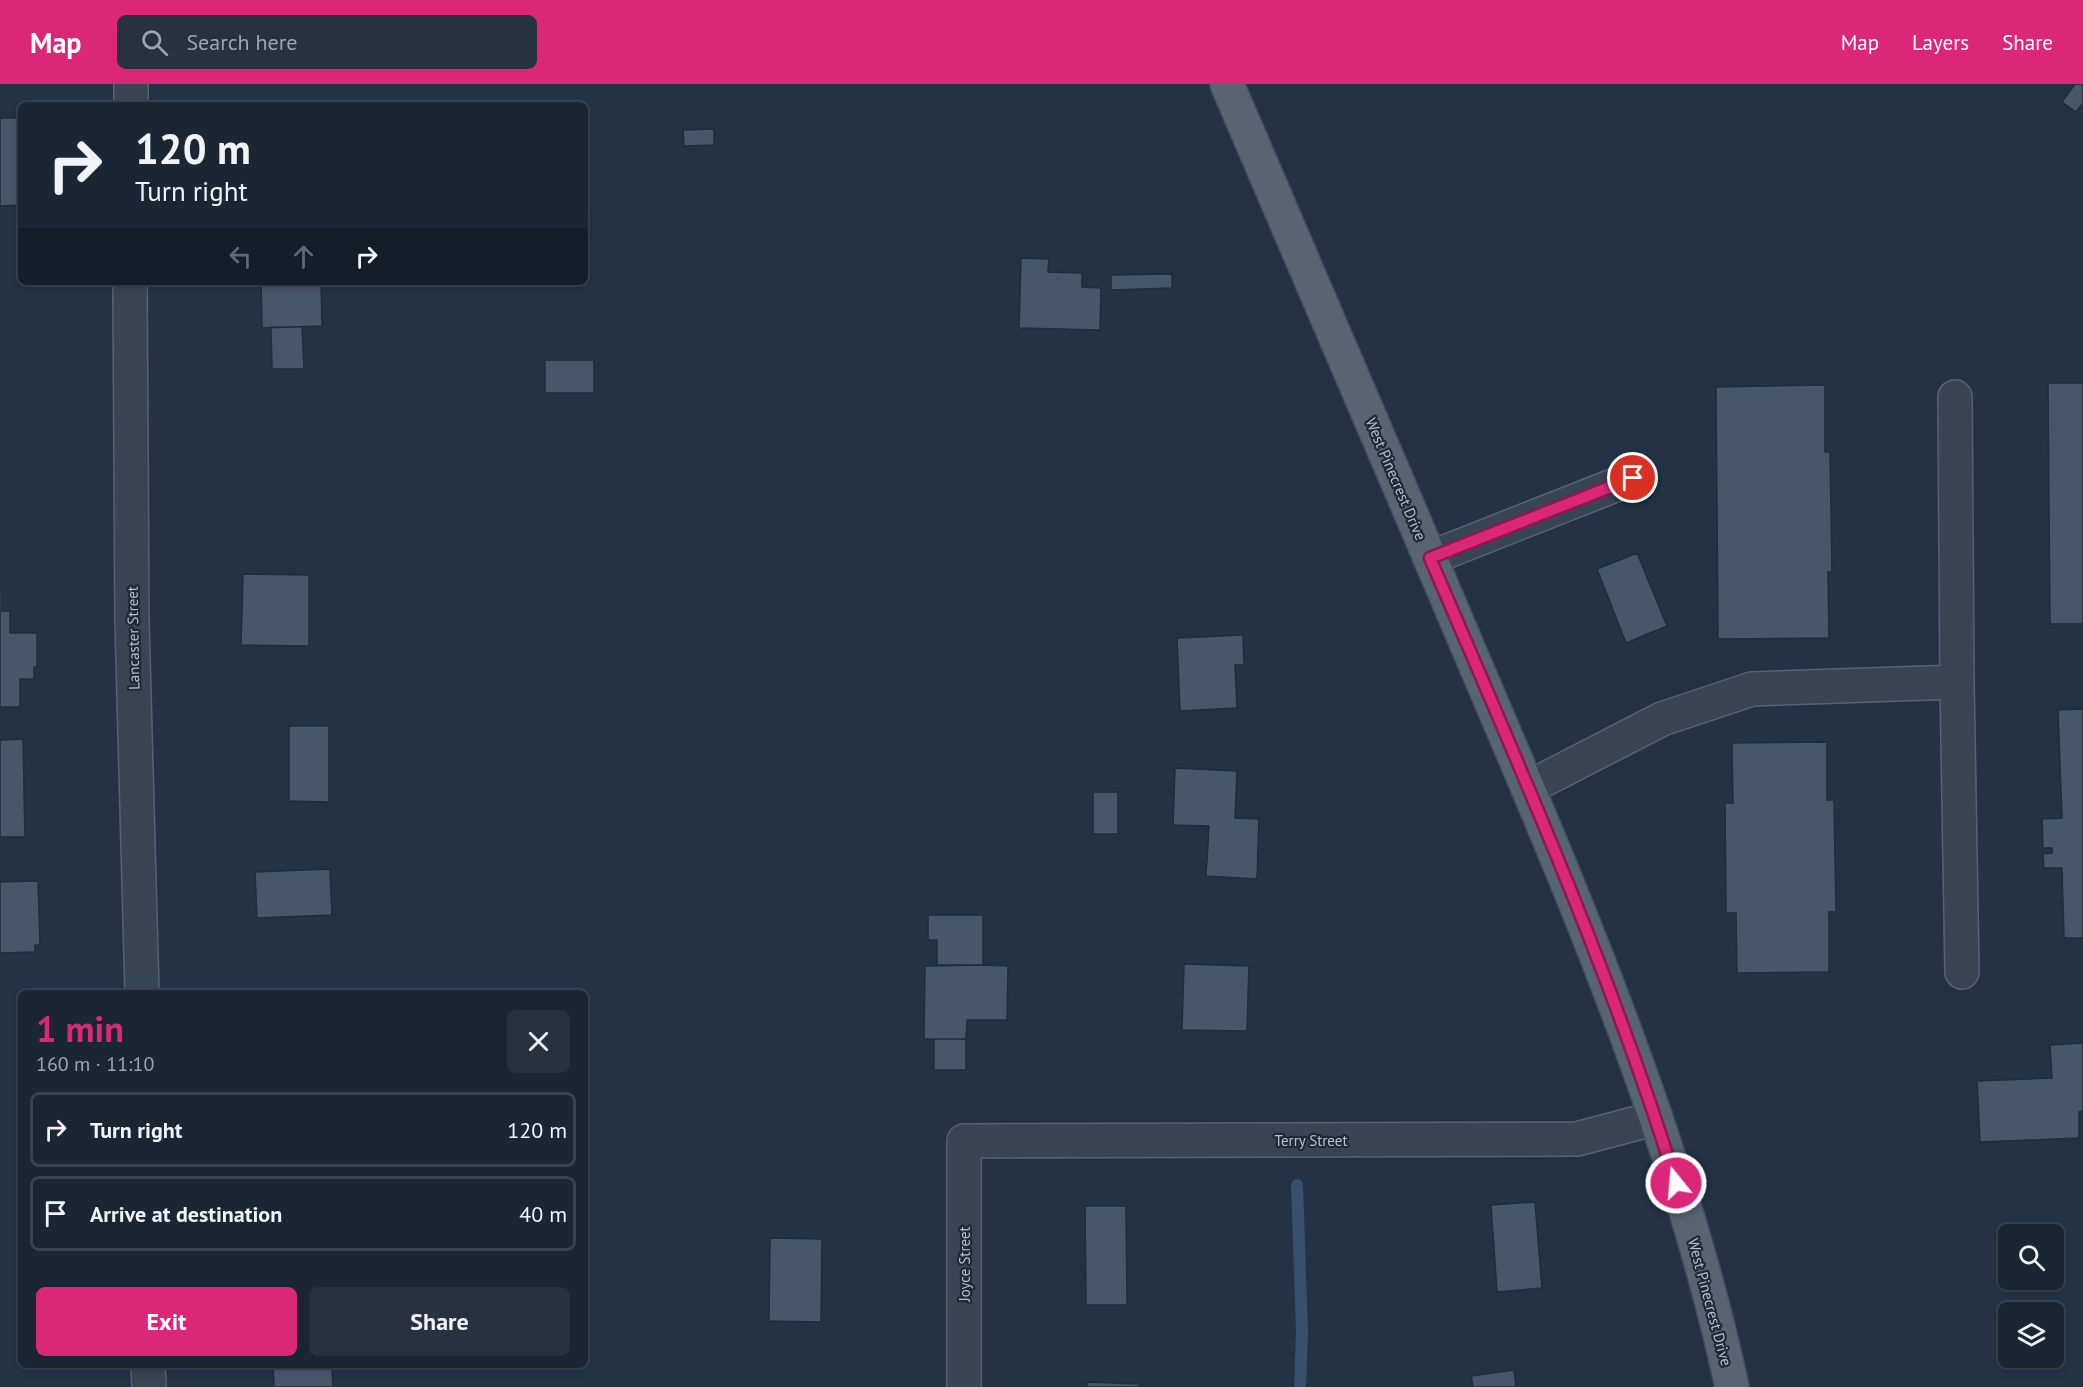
<!DOCTYPE html>
<meta charset="utf-8">
<style>
:root{--surface:#1a2634;--page:#273240;--text:#f1f3f6;--muted:#9fa5ac;--line:#38434f;--accent:#db2777}
body{margin:0;font-family:"PT Sans",sans-serif;background:var(--page);color:var(--text);height:100vh;display:flex;flex-direction:column;font-size:22px;white-space:nowrap}
*{box-sizing:border-box;margin:0}
p{font-size:20px;color:var(--muted)}
.icon{flex:none;width:33px;height:33px;fill:none;stroke:currentColor;stroke-width:2;stroke-linecap:round;stroke-linejoin:round}
.map{position:relative;flex:1;overflow:hidden}
.drawer{position:absolute;left:18px;top:906px;width:570px;height:378px;display:flex;flex-direction:column;background:var(--surface);border-radius:9px;box-shadow:0 3px 9px #0003,0 0 0 2px var(--line)}
.drawer>*{flex:none}
.hud{position:absolute;left:18px;top:18px;width:570px;height:183px;border-radius:9px;box-shadow:0 3px 9px #0003,0 0 0 2px var(--line);background:#1a2634;color:var(--text);overflow:hidden}
.controls{position:absolute;left:1998px;top:1140px;display:grid;gap:12px}
.controls a{display:grid;place-items:center;width:66px;height:66px;border-radius:9px;background:var(--surface);box-shadow:0 3px 9px #0003,0 0 0 2px var(--line);font-size:30px}
.pin{position:absolute;display:grid;place-items:center;width:51px;height:51px;color:#fff;margin:-26px;border:3px solid #fff;border-radius:50%;box-shadow:0 2px 6px #0007}
.me{position:absolute;width:66px;margin:-33px;rotate:343deg;stroke-linejoin:round;filter:drop-shadow(0 0 4px #0008)}
.turn{display:flex;align-items:center;gap:21px;height:126px;padding:0 18px;font-size:27px}
.turn .icon{width:78px;height:78px;stroke-width:2.5}
.turn b{display:block;font-size:42px;line-height:51px}
.lanes{display:flex;align-items:center;height:57px;padding:0 18px;background:#0003;justify-content:center;gap:30px;direction:ltr}
.lanes .off{opacity:.35}
.round{display:grid;place-items:center;flex:none;width:63px;height:63px;border-radius:9px;background:var(--page)}
.overview{display:flex;align-items:center;justify-content:space-between;height:102px;padding:0 18px}
h1{font-size:36px;font-weight:600;line-height:45px;color:var(--accent)}
.cta{display:flex;gap:12px;margin-top:auto;padding:12px 18px}
.cta a{flex:1;height:69px;border-radius:9px;background:var(--accent);color:#fff;font-size:24px;font-weight:600;line-height:69px;text-align:center}
.cta a+a{background:var(--page);color:var(--text)}
ul{padding:0;list-style:none}
li{display:flex;align-items:center;gap:18px;height:75px;margin:0 12px 9px;padding:0 6px;border:3px solid var(--line);border-radius:9px}
li div{flex:1}
li b{display:block;font-size:22px}
li em{font-style:normal}
header{display:flex;align-items:center;gap:36px;box-sizing:border-box;height:84px;padding:0 30px;background:var(--accent);color:#fff}
header strong{font-size:28px}
nav{display:flex;gap:33px;margin-inline-start:auto;font-size:21px}
.search{width:420px;height:54px;background:var(--page);display:flex;align-items:center;gap:15px;box-sizing:border-box;padding:0 21px;border-radius:9px;color:var(--muted);font-size:22px}
.map>svg:first-child{display:block}
</style>
<header>
<strong>Map</strong>
<div class="search"><svg class="icon" aria-label="search" viewBox="0 0 24 24"><circle cx="10" cy="10" r="6"/><path d="M15 15l6 6"/></svg>Search here</div>
<nav><a>Map</a><a>Layers</a><a>Share</a></nav>
</header>
<div class="map">
<svg width="2083" height="1303" viewBox="0 0 2083 1303">
<rect width="100%" height="100%" fill="#233345"/>
<g fill="none" stroke-linecap="round" stroke-linejoin="round">
<path stroke="#36506d" stroke-width="12" d="M1297,1101L1302,1248L1300,1303"/>
</g>
<path fill="#47576b" stroke="#1f2c3b" stroke-width="1.5" d="M2075,0H2083V19L2076,28L2062,18Z
M0,34H21V121L0,122Z
M714,45V61L684,62L683,46Z
M585,127H591V151H585Z
M1021,174L1049,175L1048,188L1082,189V203L1101,204L1100,246L1019,244Z
M1172,190V204L1111,206V191Z
M261,198H321L322,242L262,244Z
M271,243H302L304,285H272Z
M545,276H594V309H545Z
M2048,299H2083V540H2050Z
M1825,301V368H1830L1832,488H1828L1829,554L1718,555L1716,303Z
M1637,469L1667,542L1626,559L1597,485Z
M243,490L309,491V562L241,561Z
M0,506H2V527H10V549H37V583H34V595H20V623H0Z
M1243,551L1244,581H1235L1237,624L1180,627L1177,554Z
M2083,625V854H2064L2062,784H2044L2043,770L2052,769V764H2043L2042,735L2062,734L2058,626Z
M289,642H329V718L289,717Z
M23,655L25,753H0V656Z
M1827,658V716H1834L1836,828H1829V888L1737,889L1736,829H1726L1725,719H1733L1732,659Z
M1175,684L1237,687L1235,734L1259,735L1257,795L1206,792L1209,742L1173,741Z
M1093,708H1118V750H1093Z
M330,785L332,831L257,834L255,788Z
M38,797L40,861H35V868L0,869V798Z
M928,831H983V881H937V856H928Z
M1184,880L1249,882L1247,947L1182,946Z
M983,881L1008,882L1007,936H967L966,955H924L925,882Z
M934,955H966V986H934Z
M2083,959V1027L2079,1028V1054L1980,1058L1977,997L2052,994L2050,961Z
M1535,1118L1542,1204L1497,1208L1491,1121Z
M1085,1122H1126L1127,1221H1086Z
M770,1154L822,1155L821,1238L769,1237Z
M273,1281H332L333,1303H274Z
M1514,1286L1516,1303H1473L1471,1292Z
M1087,1298L1139,1300V1303H1087Z"/>
<g fill="none" stroke-linecap="round" stroke-linejoin="round">
<defs>
<path id="minor" d="M131,21V0
M130,198L132,538L142,909
M1955,313L1957,598L1962,888
M1430,474L1633,394
M1528,704L1662,635L1752,605L1957,598
M148,1281L149,1303
M964,1303V1057L1577,1055L1656,1034"/>
<path id="major" d="M1227,0C1314,203 1401,405 1487,608C1583,833 1680,1063 1732,1303"/>
</defs>
<use href="#minor" stroke="#576371" stroke-width="36"/>
<use href="#major" stroke="#424e5d" stroke-width="36"/>
<use href="#minor" stroke="#384554" stroke-width="33"/>
<use href="#major" stroke="#566474" stroke-width="33"/>
</g>
<g fill="none" stroke-linecap="round" stroke-linejoin="round">
<defs>
<path id="route" d="M1633,394L1430,474C1518,679 1610,885 1676,1099"/>
</defs>
<use href="#route" stroke="#8e194d" stroke-width="15"/>
<use href="#route" stroke="#db2777" stroke-width="10"/>
</g>
<g text-anchor="middle" dominant-baseline="central" stroke-width="4.5" stroke-linejoin="round" paint-order="stroke">
<g font-size="15" fill="#b6c0ce" stroke="#1d2a39">
<text transform="translate(1396 395) rotate(67)">West Pinecrest Drive</text>
<text transform="translate(133 554) rotate(-91)">Lancaster Street</text>
<text x="1311" y="1056">Terry Street</text>
<text transform="translate(964 1180) rotate(-90)">Joyce Street</text>
<text transform="translate(1710 1218) rotate(75)">West Pinecrest Drive</text>
</g>
</g>
</svg>
<div class="controls">
<a><svg class="icon" aria-label="search" viewBox="0 0 24 24"><circle cx="10" cy="10" r="6"/><path d="M15 15l6 6"/></svg></a>
<a><svg class="icon" aria-label="layers" viewBox="0 0 24 24"><path d="M12 4l9 5-9 5-9-5zM3 14l9 5 9-5"/></svg></a>
</div>
<div class="pin" style="left:1633px;top:394px;background:#d93025"><svg class="icon" aria-label="arrive" viewBox="0 0 24 24"><path d="M6 21V4h12l-3 4 3 4H6"/></svg></div>
<svg class="me" style="left:1676px;top:1099px" viewBox="-20 -20 40 40"><circle r="17" fill="#db2777" stroke="#fff" stroke-width="3"/><path d="M0-11L8 9 0 5-8 9z" fill="#fff"/></svg>
<div class="hud">
<div class="turn"><svg class="icon" aria-label="right" viewBox="0 0 24 24"><path d="M7 20v-9h11M14 6l5 5-5 5"/></svg><div><b>120 m</b>Turn right</div></div>
<div class="lanes"><svg class="icon off" aria-label="left" viewBox="0 0 24 24"><path d="M17 20v-9H6M10 6l-5 5 5 5"/></svg><svg class="icon off" aria-label="ahead" viewBox="0 0 24 24"><path d="M12 20V5M6 11l6-6 6 6"/></svg><svg class="icon" aria-label="right" viewBox="0 0 24 24"><path d="M7 20v-9h11M14 6l5 5-5 5"/></svg></div>
</div>
<section class="drawer">
<div class="overview"><div><h1>1 min</h1><p>160 m · 11:10</p></div><a class="round"><svg class="icon" aria-label="close" viewBox="0 0 24 24"><path d="M6 6l12 12M18 6L6 18"/></svg></a></div>
<ul>
<li><svg class="icon" aria-label="right" viewBox="0 0 24 24"><path d="M7 20v-9h11M14 6l5 5-5 5"/></svg><div><b>Turn right</b></div><em>120 m</em></li>
<li><svg class="icon" aria-label="arrive" viewBox="0 0 24 24"><path d="M6 21V4h12l-3 4 3 4H6"/></svg><div><b>Arrive at destination</b></div><em>40 m</em></li>
</ul>
<div class="cta"><a>Exit</a><a>Share</a></div>
</section>
</div>
